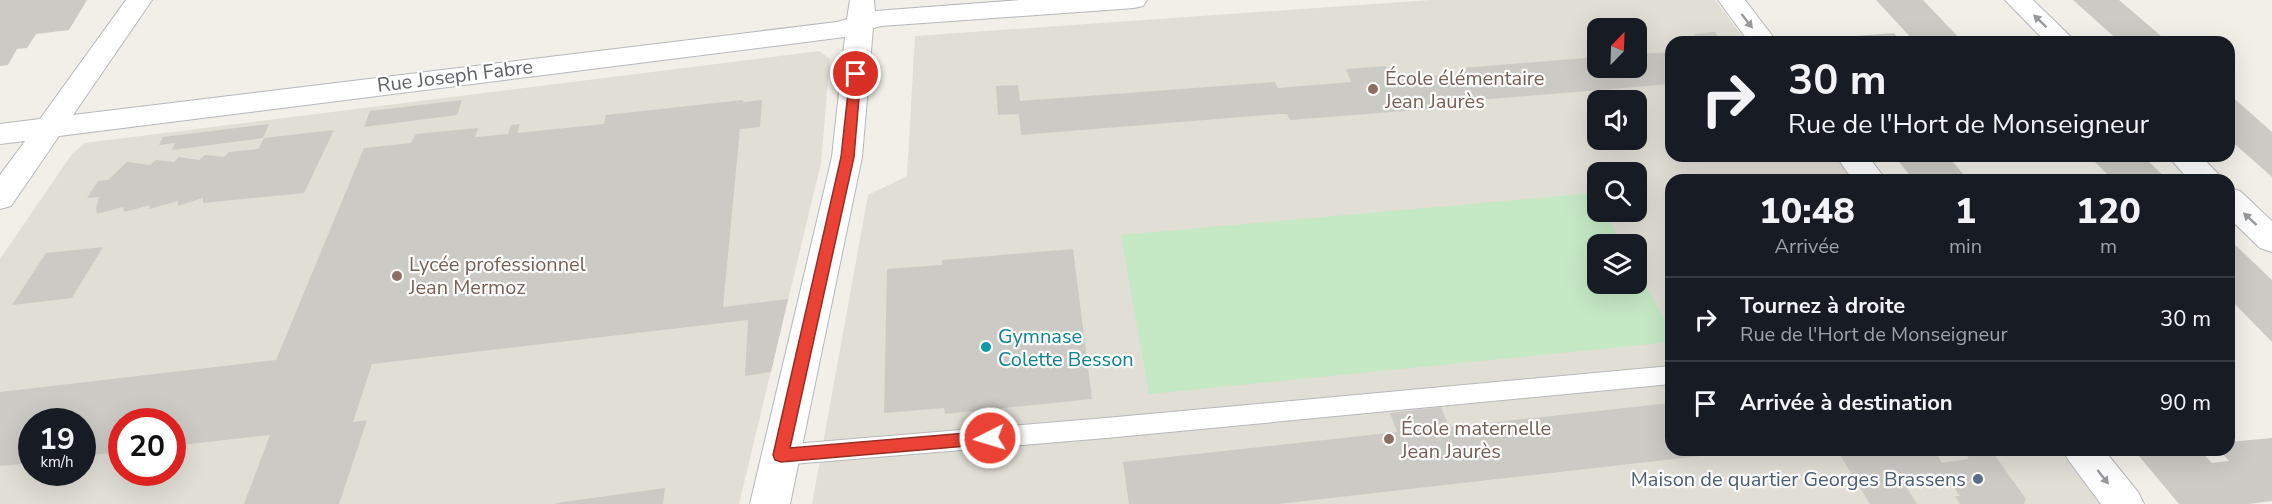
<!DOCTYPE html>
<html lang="fr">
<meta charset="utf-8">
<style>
:root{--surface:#171b24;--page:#20242c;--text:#f1f3f6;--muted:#9ea1a6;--line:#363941}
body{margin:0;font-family:"Nunito Sans",sans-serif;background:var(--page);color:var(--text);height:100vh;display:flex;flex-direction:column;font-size:22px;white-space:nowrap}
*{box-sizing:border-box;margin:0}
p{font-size:20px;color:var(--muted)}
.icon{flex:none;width:33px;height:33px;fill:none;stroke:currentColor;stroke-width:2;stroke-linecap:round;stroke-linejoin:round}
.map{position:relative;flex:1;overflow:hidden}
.panel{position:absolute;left:1665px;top:174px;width:570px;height:282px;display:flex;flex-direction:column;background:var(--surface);border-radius:18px;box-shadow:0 6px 24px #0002}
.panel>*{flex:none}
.banner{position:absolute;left:1665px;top:36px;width:570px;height:126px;border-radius:18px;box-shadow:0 6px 24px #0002;background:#171b24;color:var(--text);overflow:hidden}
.needle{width:39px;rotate:23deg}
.tools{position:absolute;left:1587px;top:18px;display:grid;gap:12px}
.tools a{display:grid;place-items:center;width:60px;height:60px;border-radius:12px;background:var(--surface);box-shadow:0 6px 24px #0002;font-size:30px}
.speed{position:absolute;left:18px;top:408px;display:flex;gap:12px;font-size:30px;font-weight:700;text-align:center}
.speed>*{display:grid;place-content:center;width:78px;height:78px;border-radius:50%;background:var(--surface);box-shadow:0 6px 24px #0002;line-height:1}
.speed small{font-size:15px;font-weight:400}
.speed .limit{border:9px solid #d22;background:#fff;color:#111}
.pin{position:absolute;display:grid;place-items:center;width:51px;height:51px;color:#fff;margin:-26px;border:3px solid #fff;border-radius:50%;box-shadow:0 2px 6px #0007}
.me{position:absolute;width:66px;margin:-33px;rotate:265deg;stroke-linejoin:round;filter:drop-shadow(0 0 4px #0008)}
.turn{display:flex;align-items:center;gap:21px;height:126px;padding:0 24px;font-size:27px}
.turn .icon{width:78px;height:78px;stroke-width:2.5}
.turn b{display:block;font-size:42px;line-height:51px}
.eta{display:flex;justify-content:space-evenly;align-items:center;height:102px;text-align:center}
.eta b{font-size:36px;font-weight:800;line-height:42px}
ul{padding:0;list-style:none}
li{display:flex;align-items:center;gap:18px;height:84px;padding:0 24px;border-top:2px solid var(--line)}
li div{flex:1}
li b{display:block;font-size:22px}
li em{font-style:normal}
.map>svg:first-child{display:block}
</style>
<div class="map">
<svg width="2272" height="504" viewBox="0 0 2272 504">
<rect width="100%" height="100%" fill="#f1efe8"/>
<path fill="#e1ded6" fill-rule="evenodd" d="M1431,0H1715L1747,42H1671V156H1835L1853,180H1671V450H2060L2101,504H812L868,195L907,176L915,36ZM1598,28H1636V68H1598ZM1598,100H1636V140H1598ZM1598,172H1636V212H1598ZM1598,244H1636V284H1598Z
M819,51L830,59L821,163L739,504H0V259L72,154L85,143ZM32,422H82V472H32ZM122,422H172V472H122Z"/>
<path fill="#c5e8c5" d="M1593,193L1597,200L1598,212H1604L1622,244H1598V284H1636L1637,270L1671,331V342L1149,394L1121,235Z"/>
<path fill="#cccac5" d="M0,0H87L69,30L36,34L27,48L17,49L8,65L0,66Z
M1876,0H1923L1963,42H1915Z
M2073,0H2119L2168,42H2120Z
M1715,32L1722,42H1700L1694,34Z
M1894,33L1902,42H1802V40Z
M1671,52V84L1478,100L1481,105L1290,120L1287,114H1278L1021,135L1019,114L998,115L996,86L1018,85L1020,101L1275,82L1278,88L1351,82L1346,69L1386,66L1391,79L1465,73L1462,68L1598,57V68H1636V54Z
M2229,94L2272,132V177L2229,139Z
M462,100L457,115L364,127L370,111Z
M743,100V102L762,100L760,127L740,129L723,307L788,299L771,372L745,376L748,320L372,364L353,422L367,420L339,504H244L270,435L172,446V422H122V452L82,456V422H32V463L0,466V392L276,360L364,148L411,143L416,134L478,128L475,137L508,134L511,125L520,124L517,133L604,124L606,115Z
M269,124L263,138L172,150L175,143L159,145L163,137Z
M334,130L304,193L203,203V198L178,206V201L149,209L150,205L124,212L123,207L97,214L96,208L99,197L87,198L98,181L108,180L127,162L150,165L156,160L174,162L179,157L199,160L205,155L224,157L229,152L258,149L264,138Z
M1894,156H1948L1968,180H1914Z
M2089,156H2143L2168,180H2113Z
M2229,239L2272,280V342L2229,298Z
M103,247L72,298L12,305L46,253Z
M1073,249L1092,399L945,414L944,408L884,413L887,269L942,265V260Z
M1671,403V450H1734L1736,452L1278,504H1129L1123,462L1397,432L1390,413L1441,407L1449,427Z
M2272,438V501L2248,504H2179L2134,450H2200L2212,463L2229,461L2219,450H2229V442Z
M1828,450H1934L1942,463L1969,459L1963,450H1991L2026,499L2024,504H1960L1955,496H1960L1952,484L1932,473L1911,475L1907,488L1917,504H1870L1838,452L1830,454Z
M665,488L663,504H556V503Z"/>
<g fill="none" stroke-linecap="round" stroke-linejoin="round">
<defs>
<path id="lane" d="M1671,366V384L1106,438L781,465L772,462L769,455L772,448L781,445L1106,418Z"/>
<path id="street" d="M126,0H152L73,115L837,22L847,19L850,0H874L875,11L1020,0H1147L1143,6L1134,8L881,26L873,28L862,157L790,504H750L832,157L845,37L59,136L11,206L0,209V175L25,141L0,144V124L40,119Z
M1718,0H1745L1777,42H1749Z
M2005,0H2033L2076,42H2046Z
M1836,156H1868L1886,180H1853Z
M2168,156H2201L2224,180H2189Z
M2229,188L2240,191L2272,221V252L2260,248L2229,218Z
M2063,450H2104L2138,492L2144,504H2101L2069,461Z"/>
</defs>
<use href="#lane" stroke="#b5b8bc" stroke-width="2"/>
<use href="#street" stroke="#b5b8bc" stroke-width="2"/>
<use href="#lane" fill="#fff" fill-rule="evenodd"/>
<use href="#street" fill="#fff" fill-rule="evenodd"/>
</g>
<defs><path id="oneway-solid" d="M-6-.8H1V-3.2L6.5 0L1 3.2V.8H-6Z" transform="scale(1.5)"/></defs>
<g fill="#979a9d">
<use href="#oneway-solid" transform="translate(1747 21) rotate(52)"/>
<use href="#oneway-solid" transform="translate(2040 21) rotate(-136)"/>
<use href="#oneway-solid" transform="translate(2250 219) rotate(-137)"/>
<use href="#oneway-solid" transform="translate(2103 477) rotate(52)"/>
</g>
<path fill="#ea4335" stroke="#982c22" stroke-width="1.5" d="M856,70L861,74L854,157L790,448L990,431L995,433L997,438L995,442L990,444L781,462L775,460L773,455L841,157L850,74Z"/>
<g fill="#8d6e63" stroke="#fff" stroke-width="2">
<circle cx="1373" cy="89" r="6"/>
<circle cx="397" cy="276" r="6"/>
<circle cx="1389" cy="439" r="6"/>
</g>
<circle fill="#0f9aa8" stroke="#fff" stroke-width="2" cx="986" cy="347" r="6"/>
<circle fill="#5c6f8a" stroke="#fff" stroke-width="2" cx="1978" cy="479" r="6"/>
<g text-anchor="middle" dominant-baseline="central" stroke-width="4.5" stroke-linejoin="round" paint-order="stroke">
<g font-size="20" fill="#5f6368" stroke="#fff">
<text transform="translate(455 76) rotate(-7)">Rue Joseph Fabre</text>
</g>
<g font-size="20" fill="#785e54" stroke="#fff" text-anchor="start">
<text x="1385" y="78">École élémentaire<tspan x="1385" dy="23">Jean Jaurès</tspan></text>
<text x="409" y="264">Lycée professionnel<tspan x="409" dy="23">Jean Mermoz</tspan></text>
<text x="1401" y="428">École maternelle<tspan x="1401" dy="23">Jean Jaurès</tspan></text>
</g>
<g font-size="20" fill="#0d838f" stroke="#fff" text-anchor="start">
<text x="998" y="336">Gymnase<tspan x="998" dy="23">Colette Besson</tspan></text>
</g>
<g font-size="20" fill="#4e5e75" stroke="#fff" text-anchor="end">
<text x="1966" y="479">Maison de quartier Georges Brassens</text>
</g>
</g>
</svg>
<div class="tools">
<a><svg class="needle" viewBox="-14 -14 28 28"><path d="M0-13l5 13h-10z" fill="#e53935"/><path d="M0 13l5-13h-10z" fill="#9ea1a6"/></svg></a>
<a><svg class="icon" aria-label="sound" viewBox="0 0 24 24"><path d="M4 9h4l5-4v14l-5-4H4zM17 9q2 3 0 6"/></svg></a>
<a><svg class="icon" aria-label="search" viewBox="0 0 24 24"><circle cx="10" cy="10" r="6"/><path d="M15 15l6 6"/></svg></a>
<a><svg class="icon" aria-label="layers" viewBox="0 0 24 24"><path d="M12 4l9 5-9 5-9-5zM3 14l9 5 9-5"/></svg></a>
</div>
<div class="speed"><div>19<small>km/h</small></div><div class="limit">20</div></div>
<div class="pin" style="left:856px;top:74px;background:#d93025"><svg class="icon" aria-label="arrive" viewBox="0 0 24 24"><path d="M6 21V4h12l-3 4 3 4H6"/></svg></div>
<svg class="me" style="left:990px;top:438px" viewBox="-20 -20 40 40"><circle r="17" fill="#ea4335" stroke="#fff" stroke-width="3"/><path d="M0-11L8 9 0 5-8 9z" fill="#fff"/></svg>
<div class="banner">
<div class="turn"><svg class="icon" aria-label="right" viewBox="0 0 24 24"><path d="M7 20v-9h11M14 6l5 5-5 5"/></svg><div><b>30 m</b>Rue de l'Hort de Monseigneur</div></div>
</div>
<section class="panel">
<div class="eta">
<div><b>10:48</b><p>Arrivée</p></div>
<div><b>1</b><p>min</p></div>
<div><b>120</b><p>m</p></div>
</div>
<ul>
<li><svg class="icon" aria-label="right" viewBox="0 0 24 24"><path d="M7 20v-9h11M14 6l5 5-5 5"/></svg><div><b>Tournez à droite</b><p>Rue de l'Hort de Monseigneur</p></div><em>30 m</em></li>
<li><svg class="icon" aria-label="arrive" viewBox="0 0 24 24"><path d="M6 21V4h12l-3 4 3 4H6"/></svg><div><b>Arrivée à destination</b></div><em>90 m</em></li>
</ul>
</section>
</div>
